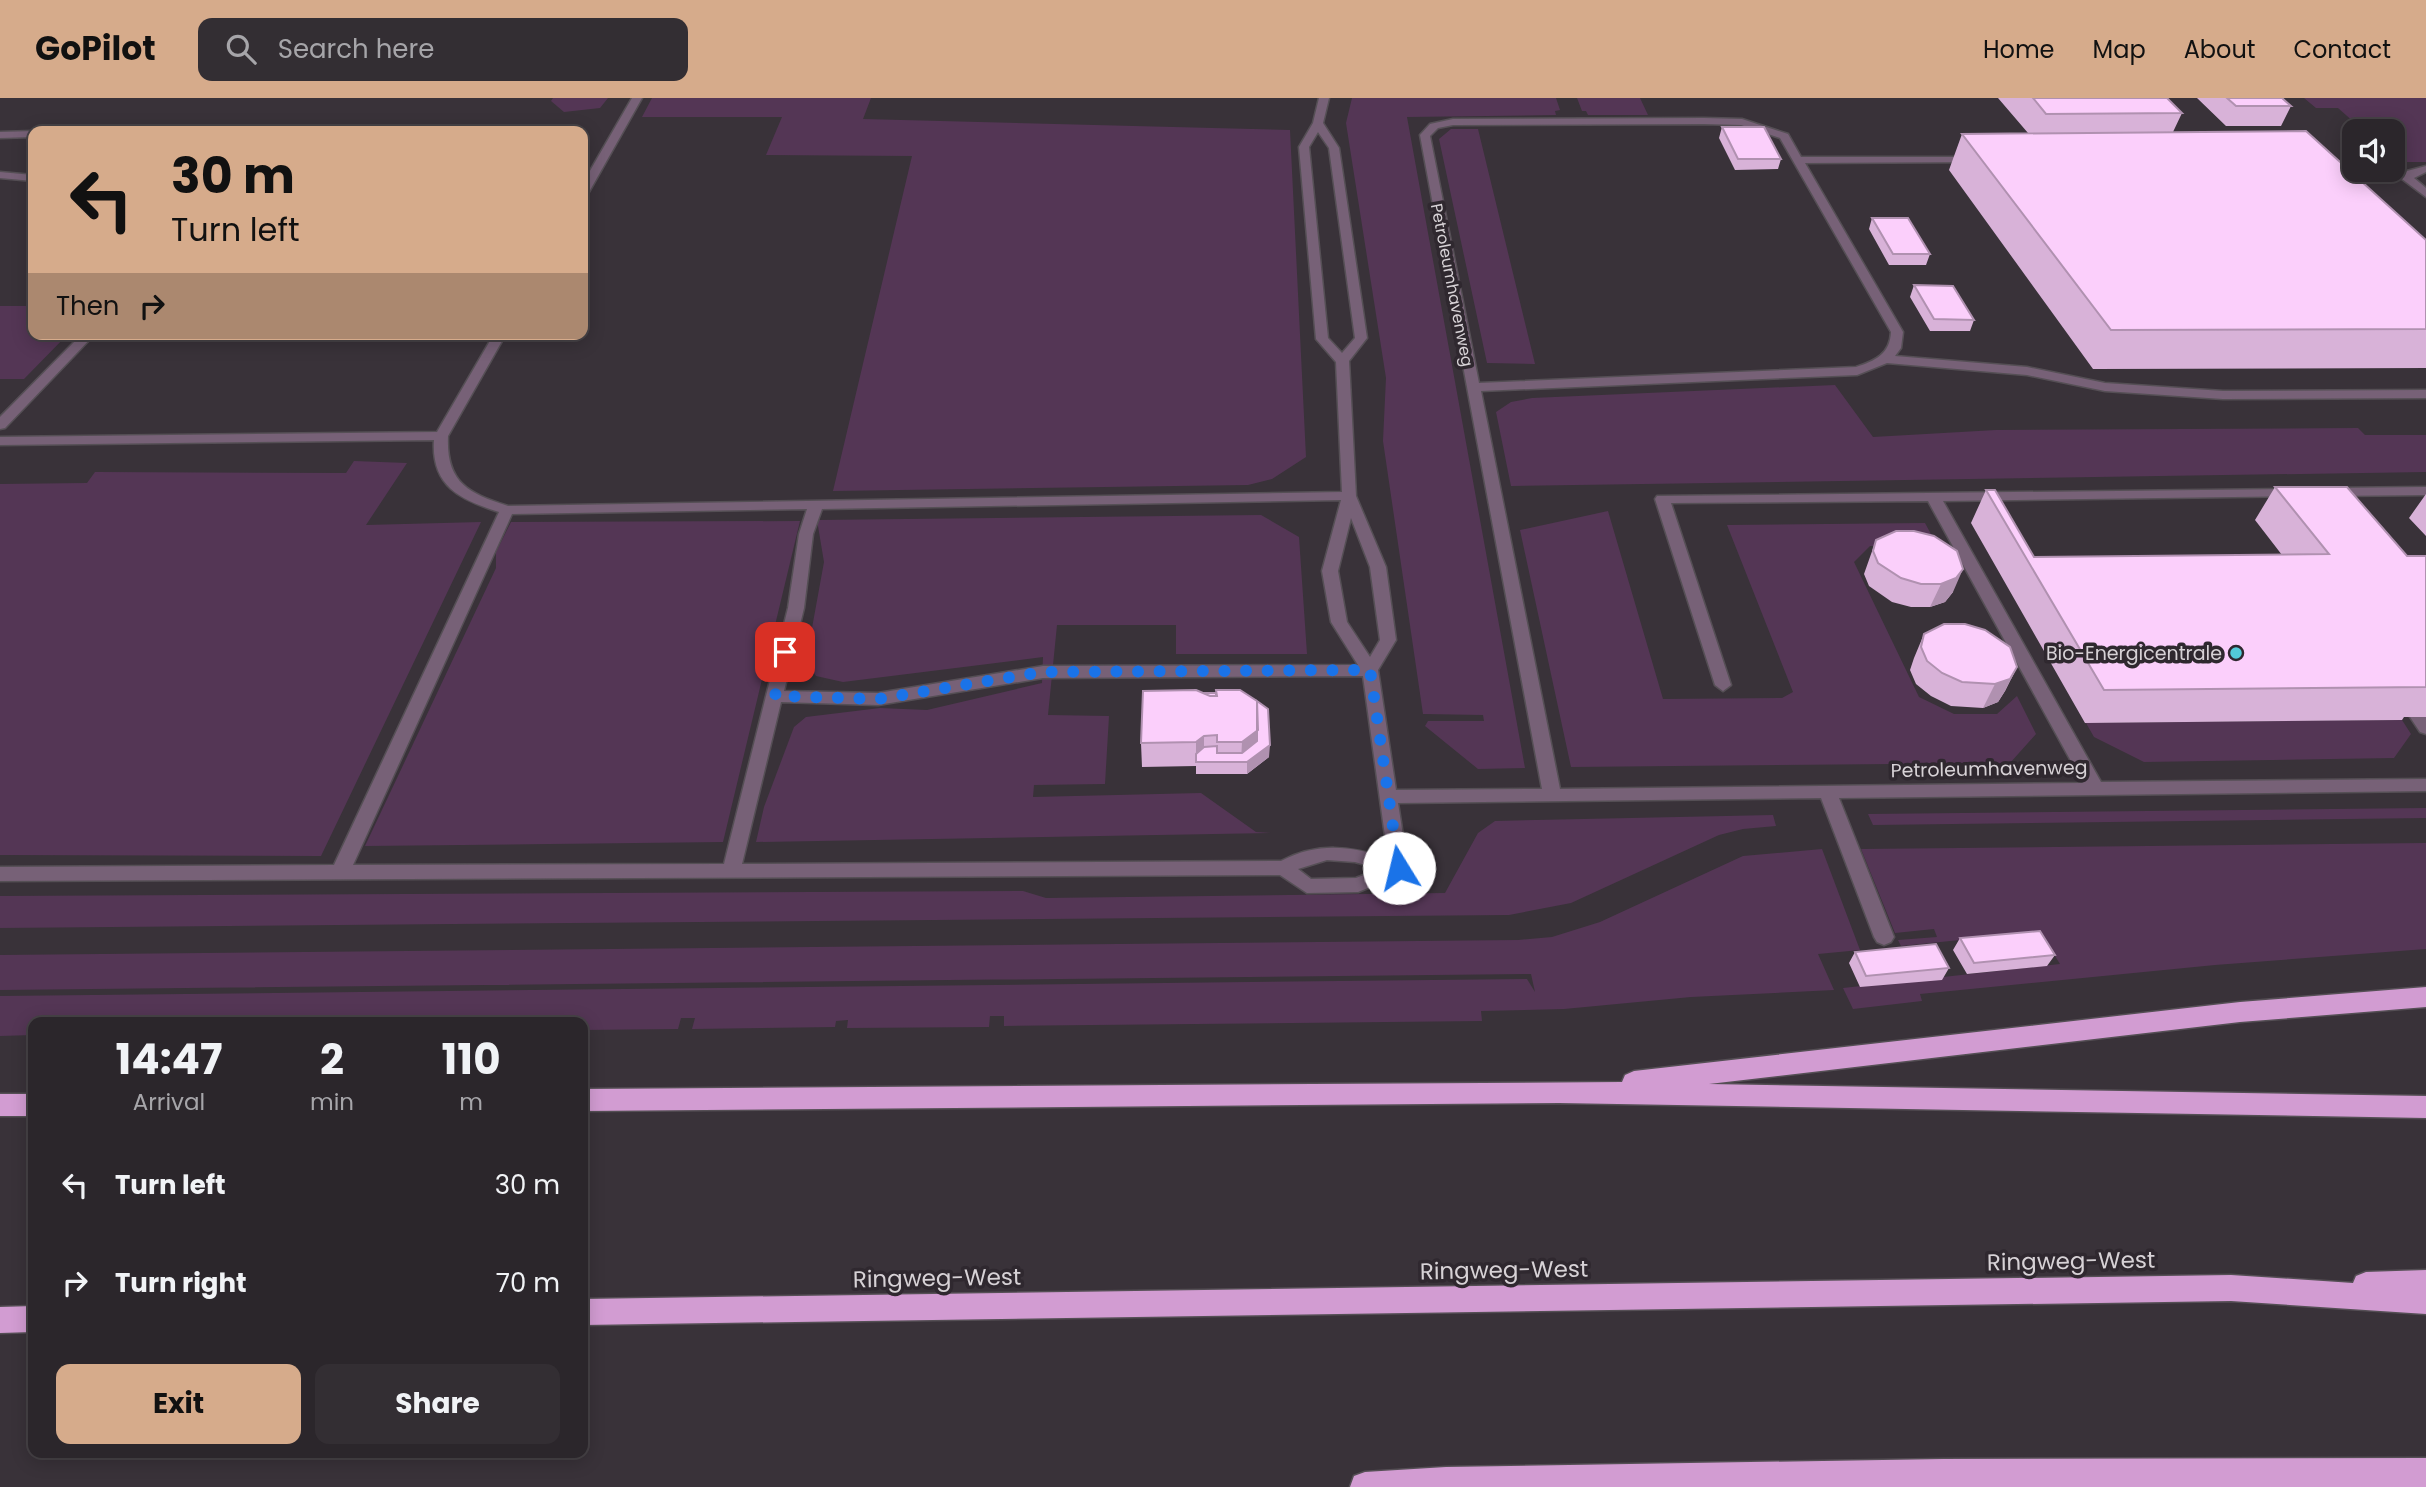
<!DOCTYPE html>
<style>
:root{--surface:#2b262b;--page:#332e33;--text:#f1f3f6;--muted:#a6a5a9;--line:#474347;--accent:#d6ab8b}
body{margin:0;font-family:Poppins,sans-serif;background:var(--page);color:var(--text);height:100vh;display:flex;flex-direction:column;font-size:26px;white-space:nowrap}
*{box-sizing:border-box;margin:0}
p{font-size:23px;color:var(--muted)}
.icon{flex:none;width:38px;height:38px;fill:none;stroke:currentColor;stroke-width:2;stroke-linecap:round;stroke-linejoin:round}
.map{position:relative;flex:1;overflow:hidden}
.side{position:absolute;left:28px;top:919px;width:560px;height:441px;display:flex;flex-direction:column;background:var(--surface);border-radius:14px;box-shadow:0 4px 18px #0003,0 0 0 2px var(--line)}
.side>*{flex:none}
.top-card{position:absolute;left:28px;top:28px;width:560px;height:214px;border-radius:14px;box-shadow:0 4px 18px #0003,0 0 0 2px var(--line);background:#d6ab8b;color:#111;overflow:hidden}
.controls{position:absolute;left:2342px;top:21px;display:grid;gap:14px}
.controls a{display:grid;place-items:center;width:63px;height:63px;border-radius:14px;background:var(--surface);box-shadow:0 4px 18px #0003,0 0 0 2px var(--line);font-size:35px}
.pin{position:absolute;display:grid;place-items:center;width:60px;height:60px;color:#fff;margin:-30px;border-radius:14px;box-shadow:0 4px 10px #0006}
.me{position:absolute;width:77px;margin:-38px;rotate:351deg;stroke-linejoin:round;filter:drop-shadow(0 0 5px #0008)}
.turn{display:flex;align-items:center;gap:24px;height:147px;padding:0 28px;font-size:32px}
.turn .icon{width:91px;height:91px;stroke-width:2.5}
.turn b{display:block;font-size:49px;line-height:60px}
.then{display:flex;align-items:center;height:66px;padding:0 28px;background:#0003;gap:14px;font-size:26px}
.eta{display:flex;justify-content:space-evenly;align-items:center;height:119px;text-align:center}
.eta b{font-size:42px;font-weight:700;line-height:49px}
.button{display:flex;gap:14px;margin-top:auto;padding:14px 28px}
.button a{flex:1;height:80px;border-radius:14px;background:var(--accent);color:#111;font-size:28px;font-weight:700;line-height:80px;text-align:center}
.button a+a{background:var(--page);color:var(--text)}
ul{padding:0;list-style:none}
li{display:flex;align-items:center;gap:21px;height:98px;padding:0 28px}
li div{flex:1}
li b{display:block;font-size:26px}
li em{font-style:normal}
header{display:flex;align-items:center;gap:42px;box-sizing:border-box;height:98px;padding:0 35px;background:var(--accent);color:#111}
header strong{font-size:33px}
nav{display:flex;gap:38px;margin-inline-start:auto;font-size:24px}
.search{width:490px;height:63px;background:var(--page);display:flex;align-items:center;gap:18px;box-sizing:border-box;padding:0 24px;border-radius:14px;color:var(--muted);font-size:26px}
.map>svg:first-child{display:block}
</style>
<header>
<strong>GoPilot</strong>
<div class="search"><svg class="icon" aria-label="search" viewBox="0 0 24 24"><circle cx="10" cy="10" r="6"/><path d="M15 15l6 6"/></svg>Search here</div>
<nav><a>Home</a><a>Map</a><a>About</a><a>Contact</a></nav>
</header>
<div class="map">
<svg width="2426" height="1389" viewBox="0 0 2426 1389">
<rect width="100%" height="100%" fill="#393239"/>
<path fill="#543655" d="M553,0H608L600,10L564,14L551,3Z
M652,0H871L863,21L1290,32L1306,359L1272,381L1248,387L833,393L912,58L766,57L782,19H642Z
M1352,0H1556L1560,12L1555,13L1556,17L1407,19L1525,670L1478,671L1425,628L1428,623H1484L1483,617L1423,616L1383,343L1386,280L1346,25Z
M1577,0H1640L1648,17H1588L1586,13H1582Z
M2304,0H2426V64H2400L2392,58V33H2364L2338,10H2316Z
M1451,31H1478L1535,266L1487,265L1439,41Z
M0,208H33V236H68L24,281H0Z
M1835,287L1873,339L1996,332L2358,330L2365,337H2426V374L1511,388L1496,314L1511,304L1532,300Z
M354,363L407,365L366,427L481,424L321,758L0,757V386L87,385L95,374L346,375Z
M1608,413L1663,601L1782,600L1793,594L1727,427L1925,425L1946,464L1911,448H1870L1854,464L1919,599L1954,616H1997L2017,598L2036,636L2010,665L1571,669L1520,432Z
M1261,417L1299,439L1307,556H1176V527H1057L1048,617L1109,618L1105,686L1034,687L1033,699L1201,695L1256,734L1271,735L756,744L764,709L794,629L806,619L880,610L927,612L1042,585L1043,559L843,584L816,578L806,563L824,464L817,422Z
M800,423L723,744L365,748L496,470V454L511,424Z
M2402,622L2411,636L2394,660L2144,664L2094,639L2086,625Z
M2426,710V720L1873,727L1868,716Z
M1773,717L1776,728L1743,731L1719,737L1571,805L1509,817L0,830V798L1023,793L1046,800L1445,795L1478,735L1495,723Z
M2426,745V851L2215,867L1920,896L1922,903L1853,911L1843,890L2060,866L2040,834L1901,848L1898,842L1937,839L1934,831L1895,835L1861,751Z
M1822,751L1860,852L1818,856L1834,892L1691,899L1564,911L1481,913L1482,923L1004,928V918H990L989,929L847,930L848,922L836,923L835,929L692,931L695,920H681L678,931L583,932V924L541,922L33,924V937L0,938V898L1527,881L1535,894L1531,876L0,892V857L1518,842L1552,839L1600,824L1743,758Z"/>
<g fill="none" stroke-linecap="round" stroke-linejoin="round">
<defs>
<path id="minor" d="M632,0H642L589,94L583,97V85Z
M1319,0H1329L1323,25L1339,50L1367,240L1349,263L1356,398L1386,469L1396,542L1378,572L1396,692L1542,691L1420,37L1430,26L1453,21L1704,20L1742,21L1788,36L1801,59H1980L1981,61L1976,64L1805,65L1903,234L1901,250L1895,258L2027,269L2105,285L2223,293L2426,292V300L2223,301L2105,293L2027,277L1887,265L1857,277L1481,293L1560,691L2083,685L1928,403L1671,405L1731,587L1723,593L1715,587L1655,401L1657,398L2295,391L2302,395L2300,398L1943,403L2101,684L2426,681V693L1839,700L1894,839L1891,844L1884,847L1877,844L1874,839L1821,700L1398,705L1408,770L1405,775L1358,794L1307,795L1280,777L0,783V769L334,767L499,414C460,402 431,388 434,342L0,347V339L437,334L494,236H506L448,338C446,384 467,395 508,408L1342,394L1336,264L1316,241L1299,49L1313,25ZM1704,26L1741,27L1780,40L1891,234C1890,256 1875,263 1856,269L1479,285L1430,38L1438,30L1453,27ZM1318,34L1329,50L1355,240L1342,255L1328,240L1309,49ZM1341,402L1322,473L1331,524L1358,567L1043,568L878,595L784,593L804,510L813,436L822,411ZM807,411L799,436L788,510L724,766L353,767L512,416ZM1351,420L1370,469L1380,542L1370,559L1347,524L1338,473ZM1363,578L1388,760C1350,748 1318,744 1281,763L742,766L781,604L878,607L1043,580ZM1327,762L1355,764L1379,771L1356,780L1311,781L1298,771Z
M33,33V39L0,40V34Z
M2426,68V74L2414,80L2426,90V99L2402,81L2407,73Z
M0,74L33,77V83L0,80Z
M82,236H95L5,330L0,331V319Z
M2426,389V397L2330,398L2323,394L2330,390Z
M2418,613L2426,618V636L2420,634L2410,619Z"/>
<path id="highway" d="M2426,889V909L2240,924L1709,986L2426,998V1020L1559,1005L583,1013V991L1622,984L1625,977L1634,973L2240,904Z
M0,996H33V1018H0Z
M2426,1172V1216L2231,1203L583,1227V1201L2231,1177L2353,1185L2356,1178L2366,1174Z
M33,1208V1234L0,1235V1209Z
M2426,1360V1389H1350L1354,1378L1365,1374L1446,1369L1943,1361Z"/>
</defs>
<use href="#minor" stroke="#554f55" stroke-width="3"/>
<use href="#highway" stroke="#554f55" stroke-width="3"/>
<use href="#minor" fill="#776177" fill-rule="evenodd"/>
<use href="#highway" fill="#d29cd2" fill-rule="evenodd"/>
</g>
<path fill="#d8b2d8" d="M1998,0H2167L2182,15L2173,34L2426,142V270L2093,271L1949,72L1962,36L2028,35Z
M2197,0H2282L2291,8L2281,28H2226Z
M1722,29L1781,61L1778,71L1735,72L1719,40Z
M1872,120L1930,156L1926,167H1889L1869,131Z
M1914,187L1974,222L1970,233H1930L1910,199Z
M2275,389L2407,458H2426V619H2404L2402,622L2085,625L1971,425L1986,392L2034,459L2282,457L2255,422Z
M2426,396V438L2409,420Z
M1876,442L1953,494L1945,504L1930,509H1911L1892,504L1869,488L1864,476Z
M1924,536L2017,569L2005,593L1998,604L1983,610L1951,608L1931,598L1916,586L1910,572L1914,560Z
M1196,592L1269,659L1247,676H1196V668L1142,669L1141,645Z
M1960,840L2055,857L2047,868L1967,876L1953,852Z
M1855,854L1949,870L1942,882L1860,889L1849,865Z"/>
<path fill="#b091b0" d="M1963,471L1953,494L1945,504L1930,509L1941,486Z
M2017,569L2005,593L1998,604L1983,610L1995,586Z
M1258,632L1257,655L1241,664L1242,644Z
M1204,638V661L1196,664V644Z
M1270,647L1269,659L1247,676V664Z"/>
<path fill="#fbcffb" stroke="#b091b0" stroke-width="2" d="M2033,0H2167L2182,15L2046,16Z
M2227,0H2282L2291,8H2236Z
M1722,29H1764L1781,61H1738Z
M2306,33L2426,142V231L2111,232L1962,36Z
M1872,120H1908L1930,156H1893Z
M1914,187L1953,188L1974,222L1934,221Z
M2275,389H2347L2407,458H2426V589L2104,592L1986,392H1995L2034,459L2329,456Z
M1896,433H1914L1934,438L1957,453L1963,471L1956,480L1941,486H1921L1901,480L1878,465L1873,453L1876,442Z
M1944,526H1965L1985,532L2010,549L2017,569L2010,581L1995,586L1962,584L1942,575L1927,563L1921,549L1924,536Z
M1196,592L1210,598H1217L1216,592H1240L1257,603L1258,632L1242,644H1217V637L1204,638L1196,644L1141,645L1143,593Z
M1203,595H1216V598H1210Z
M1257,603L1268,611L1270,647L1247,664H1196V656L1204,649L1217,648V655H1242L1257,643Z
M2040,833L2055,857L1974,865L1960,840Z
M1936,846L1949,870L1866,878L1855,854Z"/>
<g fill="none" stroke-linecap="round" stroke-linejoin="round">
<path stroke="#1a73e8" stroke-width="12" stroke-dasharray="0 21.6" d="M785,554L775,598L878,601L1043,574L1370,572L1399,770"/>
</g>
<circle fill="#52cbd8" stroke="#2f282f" stroke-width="2.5" cx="2236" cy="555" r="7"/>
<g text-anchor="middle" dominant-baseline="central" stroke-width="7" stroke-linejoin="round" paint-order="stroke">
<g font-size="16" fill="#d7d2d6" stroke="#2f282f">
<text transform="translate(1452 187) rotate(79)">Petroleumhavenweg</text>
</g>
<g font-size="19" fill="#d7d2d6" stroke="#2f282f" text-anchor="end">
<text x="2222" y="555">Bio-Energicentrale</text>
</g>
<g font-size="19" fill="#d7d2d6" stroke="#2f282f">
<text transform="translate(1989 671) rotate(-1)">Petroleumhavenweg</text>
</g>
<g font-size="23" fill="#d7d2d6" stroke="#2f282f">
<text transform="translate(2071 1163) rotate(-1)">Ringweg-West</text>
<text transform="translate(1504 1172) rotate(-1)">Ringweg-West</text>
<text transform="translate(937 1180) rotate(-1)">Ringweg-West</text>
</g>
</g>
</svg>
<div class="controls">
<a><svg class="icon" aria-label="sound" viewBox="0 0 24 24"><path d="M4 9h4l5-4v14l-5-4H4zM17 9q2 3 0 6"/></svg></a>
</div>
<div class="pin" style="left:785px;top:554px;background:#d93025"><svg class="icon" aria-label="arrive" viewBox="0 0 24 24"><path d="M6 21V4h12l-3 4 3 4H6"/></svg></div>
<svg class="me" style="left:1399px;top:770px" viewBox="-20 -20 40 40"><circle r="19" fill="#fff"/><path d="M0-13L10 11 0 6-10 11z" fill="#1a73e8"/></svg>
<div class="top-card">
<div class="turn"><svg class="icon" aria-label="left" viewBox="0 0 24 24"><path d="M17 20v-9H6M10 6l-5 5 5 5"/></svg><div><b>30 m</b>Turn left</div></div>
<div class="then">Then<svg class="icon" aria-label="right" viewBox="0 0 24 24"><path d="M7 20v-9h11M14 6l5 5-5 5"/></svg></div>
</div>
<section class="side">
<div class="eta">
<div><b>14:47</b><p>Arrival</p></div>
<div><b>2</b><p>min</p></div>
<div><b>110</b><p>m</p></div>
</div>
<ul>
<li><svg class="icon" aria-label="left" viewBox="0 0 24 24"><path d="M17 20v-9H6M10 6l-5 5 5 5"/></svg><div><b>Turn left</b></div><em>30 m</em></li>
<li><svg class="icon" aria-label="right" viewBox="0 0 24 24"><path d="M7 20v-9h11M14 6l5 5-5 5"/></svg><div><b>Turn right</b></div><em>70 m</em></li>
</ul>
<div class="button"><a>Exit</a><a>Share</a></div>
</section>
</div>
